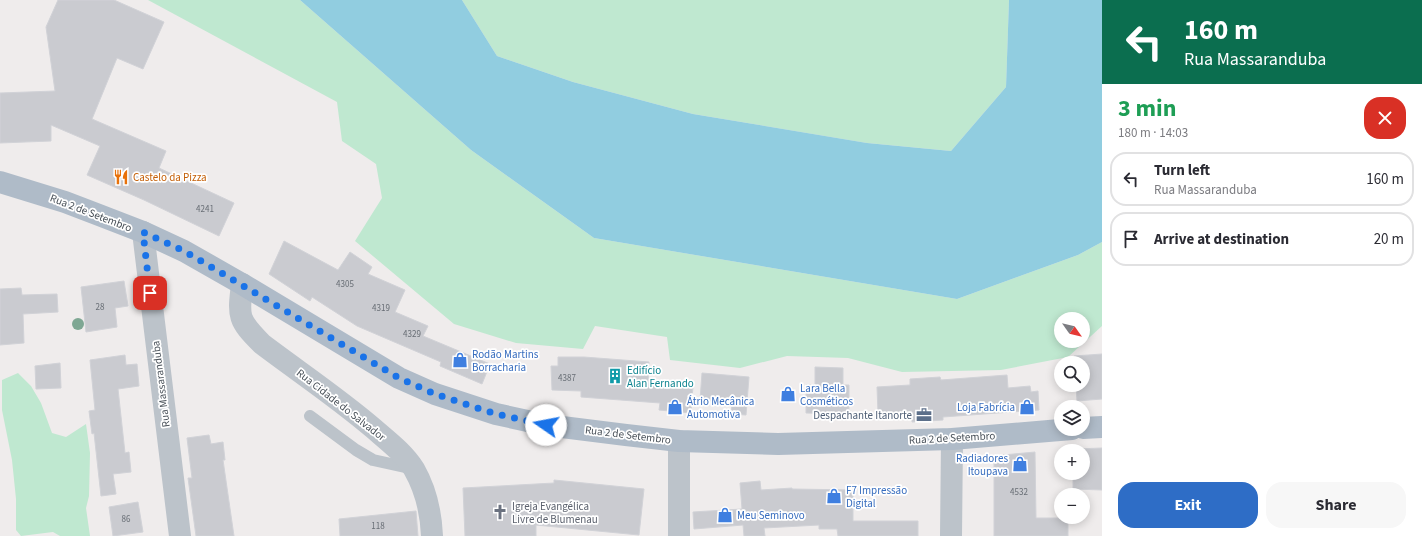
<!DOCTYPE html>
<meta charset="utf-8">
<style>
:root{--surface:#fff;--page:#f7f7f7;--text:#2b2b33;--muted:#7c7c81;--line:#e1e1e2;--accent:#2e6dc6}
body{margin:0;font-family:"Source Sans 3",sans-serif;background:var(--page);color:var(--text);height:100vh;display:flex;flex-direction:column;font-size:15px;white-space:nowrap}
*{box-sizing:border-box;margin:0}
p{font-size:13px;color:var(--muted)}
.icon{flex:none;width:22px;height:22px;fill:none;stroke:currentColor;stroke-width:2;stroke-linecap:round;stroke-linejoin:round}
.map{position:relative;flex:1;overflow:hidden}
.panel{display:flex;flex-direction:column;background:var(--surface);width:320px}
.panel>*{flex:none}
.guide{background:#0b6e4f;color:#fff;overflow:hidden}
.needle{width:26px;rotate:124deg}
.fabs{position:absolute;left:1054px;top:312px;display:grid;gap:8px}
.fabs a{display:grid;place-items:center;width:36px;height:36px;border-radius:50%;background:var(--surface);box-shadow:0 2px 10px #0003;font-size:20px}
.pin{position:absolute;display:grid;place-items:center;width:34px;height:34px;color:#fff;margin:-17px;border-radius:8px;box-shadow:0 2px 6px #0006}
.me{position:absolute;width:44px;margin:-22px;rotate:282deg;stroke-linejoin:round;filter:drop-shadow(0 0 3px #0008)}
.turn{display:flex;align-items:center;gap:14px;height:84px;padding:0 16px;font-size:18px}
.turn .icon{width:52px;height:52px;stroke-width:2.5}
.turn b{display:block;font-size:28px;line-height:34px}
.round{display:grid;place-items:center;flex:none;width:42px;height:42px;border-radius:16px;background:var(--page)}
.overview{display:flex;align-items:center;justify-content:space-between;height:68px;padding:0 16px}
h1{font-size:24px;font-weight:700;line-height:30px;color:#1e9e55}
.button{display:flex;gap:8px;margin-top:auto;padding:8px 16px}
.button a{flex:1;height:46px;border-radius:16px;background:var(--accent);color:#fff;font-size:16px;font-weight:700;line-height:46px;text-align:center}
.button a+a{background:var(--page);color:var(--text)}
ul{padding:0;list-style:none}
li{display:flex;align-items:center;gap:12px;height:54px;margin:0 8px 6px;padding:0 8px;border:2px solid var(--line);border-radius:16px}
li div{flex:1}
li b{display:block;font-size:15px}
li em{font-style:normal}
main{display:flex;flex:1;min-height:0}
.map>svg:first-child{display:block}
</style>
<main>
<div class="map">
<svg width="1102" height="536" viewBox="0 0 1102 536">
<rect width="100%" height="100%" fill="#efecec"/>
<path fill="#bfe8d0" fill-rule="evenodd" d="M148,0H300L471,150L594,238L957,299L1078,255L1102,242V326L1068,357L1001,370L902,372L848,358L787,356L740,368L670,360L667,337L595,326L583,349L516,343L454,324L355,241L382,198L376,164L342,141L337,102ZM1061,319H1083V341H1061Z
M462,0H1009L1006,87L951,151L867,143L693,114L573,82L497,56Z
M18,373L31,386L41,403L52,433L66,437L86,424L90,453L89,496L86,508L90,536H60L53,532L21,536L16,530V499L12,460L2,410V380Z"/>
<path fill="#91cde0" d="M300,0H462L497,56L573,82L693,114L867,143L951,151L1006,87L1009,0H1102V242L1078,255L957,299L594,238L471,150Z"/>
<path fill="#cacbd0" stroke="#d1d2d7" d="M58,0H114L164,22L143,69L117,58L92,119L166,151L159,168L234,203L219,236L144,200L87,175L100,146L51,125V141L0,143V93L55,91L46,27Z
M284,241L338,270L350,252L372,267L368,274L405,290L395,312L428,326L423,336L490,364L482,384L440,366L441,362L357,326L312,297L310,301L269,274Z
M124,281L128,306L115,308L117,327L86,332L81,287Z
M21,288L22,295L57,294L58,312L23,314L24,343L0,345V289Z
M1102,354V399L1077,401L1076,385H1083V363H1074V356Z
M125,355L126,365L137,364L139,386L118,389L125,453L129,452L131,472L113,474L116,494L101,496L94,433L92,434L89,411L95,410L90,360Z
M558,357H584L649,362L648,383L693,386L691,413L659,410L660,403L581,397V391L552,390L551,366H558Z
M60,363L61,388L36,389L35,366Z
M815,367L843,368V385H849V414L806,413V385H815Z
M702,373L749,377L746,415L731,414L732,403L700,400Z
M1007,375L1008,388L1030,386L1031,392L1038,391L1039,410L943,417V420L912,422V411L878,413L877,387L910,385V379L940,377L941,380Z
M209,435L211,444L223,442L225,460H223L234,536H196L188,478H192L187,438Z
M1102,448V490L1073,489V473H1083V451H1074L1075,449Z
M1035,452L1036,518H1068V536H994V457H1003V455Z
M554,480L644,489L639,535L536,525V536H465L463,488L554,483Z
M760,481L761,490L792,488V489L853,490V521H918V536H838L837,529H819V525L764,528L765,536H744L743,525L694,529L693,512L742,509L740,483Z
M138,502L143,532L113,536L109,507Z
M416,511L418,536H340L339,519Z"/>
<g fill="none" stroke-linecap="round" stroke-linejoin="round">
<path stroke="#bcc3ca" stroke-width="12" d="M310,416L356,450L373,460L414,469"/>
<path stroke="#bcc3ca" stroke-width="22" d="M143,232L180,536
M242,284C238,317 238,320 262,344C299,372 338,398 373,428C388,441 404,453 414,469C426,490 431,512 432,536
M951,536L952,439"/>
<path stroke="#bcc3ca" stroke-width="22" d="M679,536V441"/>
<path stroke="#afbbc8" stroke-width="22" d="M0,182L65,202L99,215L143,232L184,251L242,284L399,378L435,394L496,414L546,425L626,435L679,441L778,444L952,439L1072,429
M1083,428L1102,427"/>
</g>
<circle fill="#7ea793" cx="78" cy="324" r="6"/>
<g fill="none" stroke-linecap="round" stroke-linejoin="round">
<path stroke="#1a73e8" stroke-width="7" stroke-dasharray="0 12.6" d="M150,293L143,232L184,251L230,278L399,378L435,394L465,404L496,414L546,425"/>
</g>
<defs>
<symbol id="restaurant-bare" viewBox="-9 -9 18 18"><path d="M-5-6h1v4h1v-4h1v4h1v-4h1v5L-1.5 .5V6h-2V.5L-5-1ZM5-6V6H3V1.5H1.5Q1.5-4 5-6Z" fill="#e8710a" stroke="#fff" stroke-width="2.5" paint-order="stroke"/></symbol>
<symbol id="shop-bare" viewBox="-9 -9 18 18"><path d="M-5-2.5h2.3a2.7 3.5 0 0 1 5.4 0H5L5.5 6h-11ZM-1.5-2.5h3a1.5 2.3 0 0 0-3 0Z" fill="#3f7fe0" stroke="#fff" stroke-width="2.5" paint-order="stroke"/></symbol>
<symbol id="building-bare" viewBox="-9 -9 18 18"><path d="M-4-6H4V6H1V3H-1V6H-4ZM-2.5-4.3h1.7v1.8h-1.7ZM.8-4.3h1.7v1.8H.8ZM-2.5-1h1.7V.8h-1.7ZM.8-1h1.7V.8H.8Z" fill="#0f9aa8" stroke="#fff" stroke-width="2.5" paint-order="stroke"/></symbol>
<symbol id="office-bare" viewBox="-9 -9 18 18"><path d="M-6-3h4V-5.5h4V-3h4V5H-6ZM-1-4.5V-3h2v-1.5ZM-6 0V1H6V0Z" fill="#5c6f8a" stroke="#fff" stroke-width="2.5" paint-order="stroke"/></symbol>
<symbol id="church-bare" viewBox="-9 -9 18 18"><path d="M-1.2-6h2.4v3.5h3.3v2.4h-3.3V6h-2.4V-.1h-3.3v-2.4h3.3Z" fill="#6b7280" stroke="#fff" stroke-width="2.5" paint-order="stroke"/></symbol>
</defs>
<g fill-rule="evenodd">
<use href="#restaurant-bare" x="110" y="166" width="22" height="22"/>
<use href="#shop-bare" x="449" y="349" width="22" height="22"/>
<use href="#building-bare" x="604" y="365" width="22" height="22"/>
<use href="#shop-bare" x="777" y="383" width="22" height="22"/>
<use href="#shop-bare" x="664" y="396" width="22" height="22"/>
<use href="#shop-bare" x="1016" y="396" width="22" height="22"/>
<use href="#office-bare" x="913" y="404" width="22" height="22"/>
<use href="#shop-bare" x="1009" y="453" width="22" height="22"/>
<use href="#shop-bare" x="823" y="485" width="22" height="22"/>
<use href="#church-bare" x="489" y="501" width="22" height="22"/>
<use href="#shop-bare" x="714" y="504" width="22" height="22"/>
</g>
<g text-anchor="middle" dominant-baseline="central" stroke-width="3.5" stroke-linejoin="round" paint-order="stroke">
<g font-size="9" fill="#686e75">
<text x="205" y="209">4241</text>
<text x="345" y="284">4305</text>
<text x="100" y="307">28</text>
<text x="381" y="308">4319</text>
<text x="412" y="334">4329</text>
<text x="567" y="378">4387</text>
<text x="1019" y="492">4532</text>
<text x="126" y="519">86</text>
<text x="378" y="526">118</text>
</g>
<g font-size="11" fill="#c56008" stroke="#fff" text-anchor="start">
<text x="133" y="177">Castelo da Pizza</text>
</g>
<g font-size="11" fill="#474f57" stroke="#fff">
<text transform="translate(91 213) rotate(21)">Rua 2 de Setembro</text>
<text transform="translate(161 384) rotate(-97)">Rua Massaranduba</text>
<text transform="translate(341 405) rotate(38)">Rua Cidade do Salvador</text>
<text transform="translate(628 435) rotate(7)">Rua 2 de Setembro</text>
<text transform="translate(952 438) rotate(-3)">Rua 2 de Setembro</text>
</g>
<g font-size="11" fill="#366cbe" stroke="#fff" text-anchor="start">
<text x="472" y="354">Rodão Martins<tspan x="472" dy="13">Borracharia</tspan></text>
<text x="800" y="388">Lara Bella<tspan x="800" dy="13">Cosméticos</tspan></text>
<text x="687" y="401">Átrio Mecânica<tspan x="687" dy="13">Automotiva</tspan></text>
<text x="1015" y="407" text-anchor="end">Loja Fabrícia</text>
<text x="1008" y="458" text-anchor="end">Radiadores<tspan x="1008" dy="13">Itoupava</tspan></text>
<text x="846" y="490">F7 Impressão<tspan x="846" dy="13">Digital</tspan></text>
<text x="737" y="515">Meu Seminovo</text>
</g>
<g font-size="11" fill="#0d838f" stroke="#fff" text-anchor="start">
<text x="627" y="370">Edifício<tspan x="627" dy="13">Alan Fernando</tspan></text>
</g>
<g font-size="11" fill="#4e5e75" stroke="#fff" text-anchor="end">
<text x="912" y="415">Despachante Itanorte</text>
</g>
<g font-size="11" fill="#5b616d" stroke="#fff" text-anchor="start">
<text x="512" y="506">Igreja Evangélica<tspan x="512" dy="13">Livre de Blumenau</tspan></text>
</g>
</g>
</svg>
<div class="fabs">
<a><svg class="needle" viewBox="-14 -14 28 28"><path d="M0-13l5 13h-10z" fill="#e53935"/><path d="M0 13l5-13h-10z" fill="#7c7c81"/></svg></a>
<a><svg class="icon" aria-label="search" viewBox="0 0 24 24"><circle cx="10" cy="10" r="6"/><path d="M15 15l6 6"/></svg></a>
<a><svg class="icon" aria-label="layers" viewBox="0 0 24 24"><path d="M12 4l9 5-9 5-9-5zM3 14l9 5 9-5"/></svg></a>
<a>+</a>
<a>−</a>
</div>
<div class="pin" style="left:150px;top:293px;background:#d93025"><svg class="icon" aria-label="arrive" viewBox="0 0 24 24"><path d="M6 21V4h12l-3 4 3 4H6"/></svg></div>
<svg class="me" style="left:546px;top:425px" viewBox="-20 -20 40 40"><circle r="19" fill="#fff"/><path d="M0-13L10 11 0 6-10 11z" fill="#1a73e8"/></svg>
</div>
<section class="panel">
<div class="guide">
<div class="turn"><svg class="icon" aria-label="left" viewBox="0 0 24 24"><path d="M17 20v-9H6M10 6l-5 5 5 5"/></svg><div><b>160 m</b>Rua Massaranduba</div></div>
</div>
<div class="overview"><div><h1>3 min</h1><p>180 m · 14:03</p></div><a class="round" style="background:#d93025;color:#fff"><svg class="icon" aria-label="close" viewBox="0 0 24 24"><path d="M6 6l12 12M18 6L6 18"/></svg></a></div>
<ul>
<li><svg class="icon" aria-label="left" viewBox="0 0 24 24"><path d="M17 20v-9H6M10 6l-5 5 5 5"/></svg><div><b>Turn left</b><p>Rua Massaranduba</p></div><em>160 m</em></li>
<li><svg class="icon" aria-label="arrive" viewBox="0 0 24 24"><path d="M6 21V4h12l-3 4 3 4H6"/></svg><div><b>Arrive at destination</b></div><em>20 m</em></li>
</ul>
<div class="button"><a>Exit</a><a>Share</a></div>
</section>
</main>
